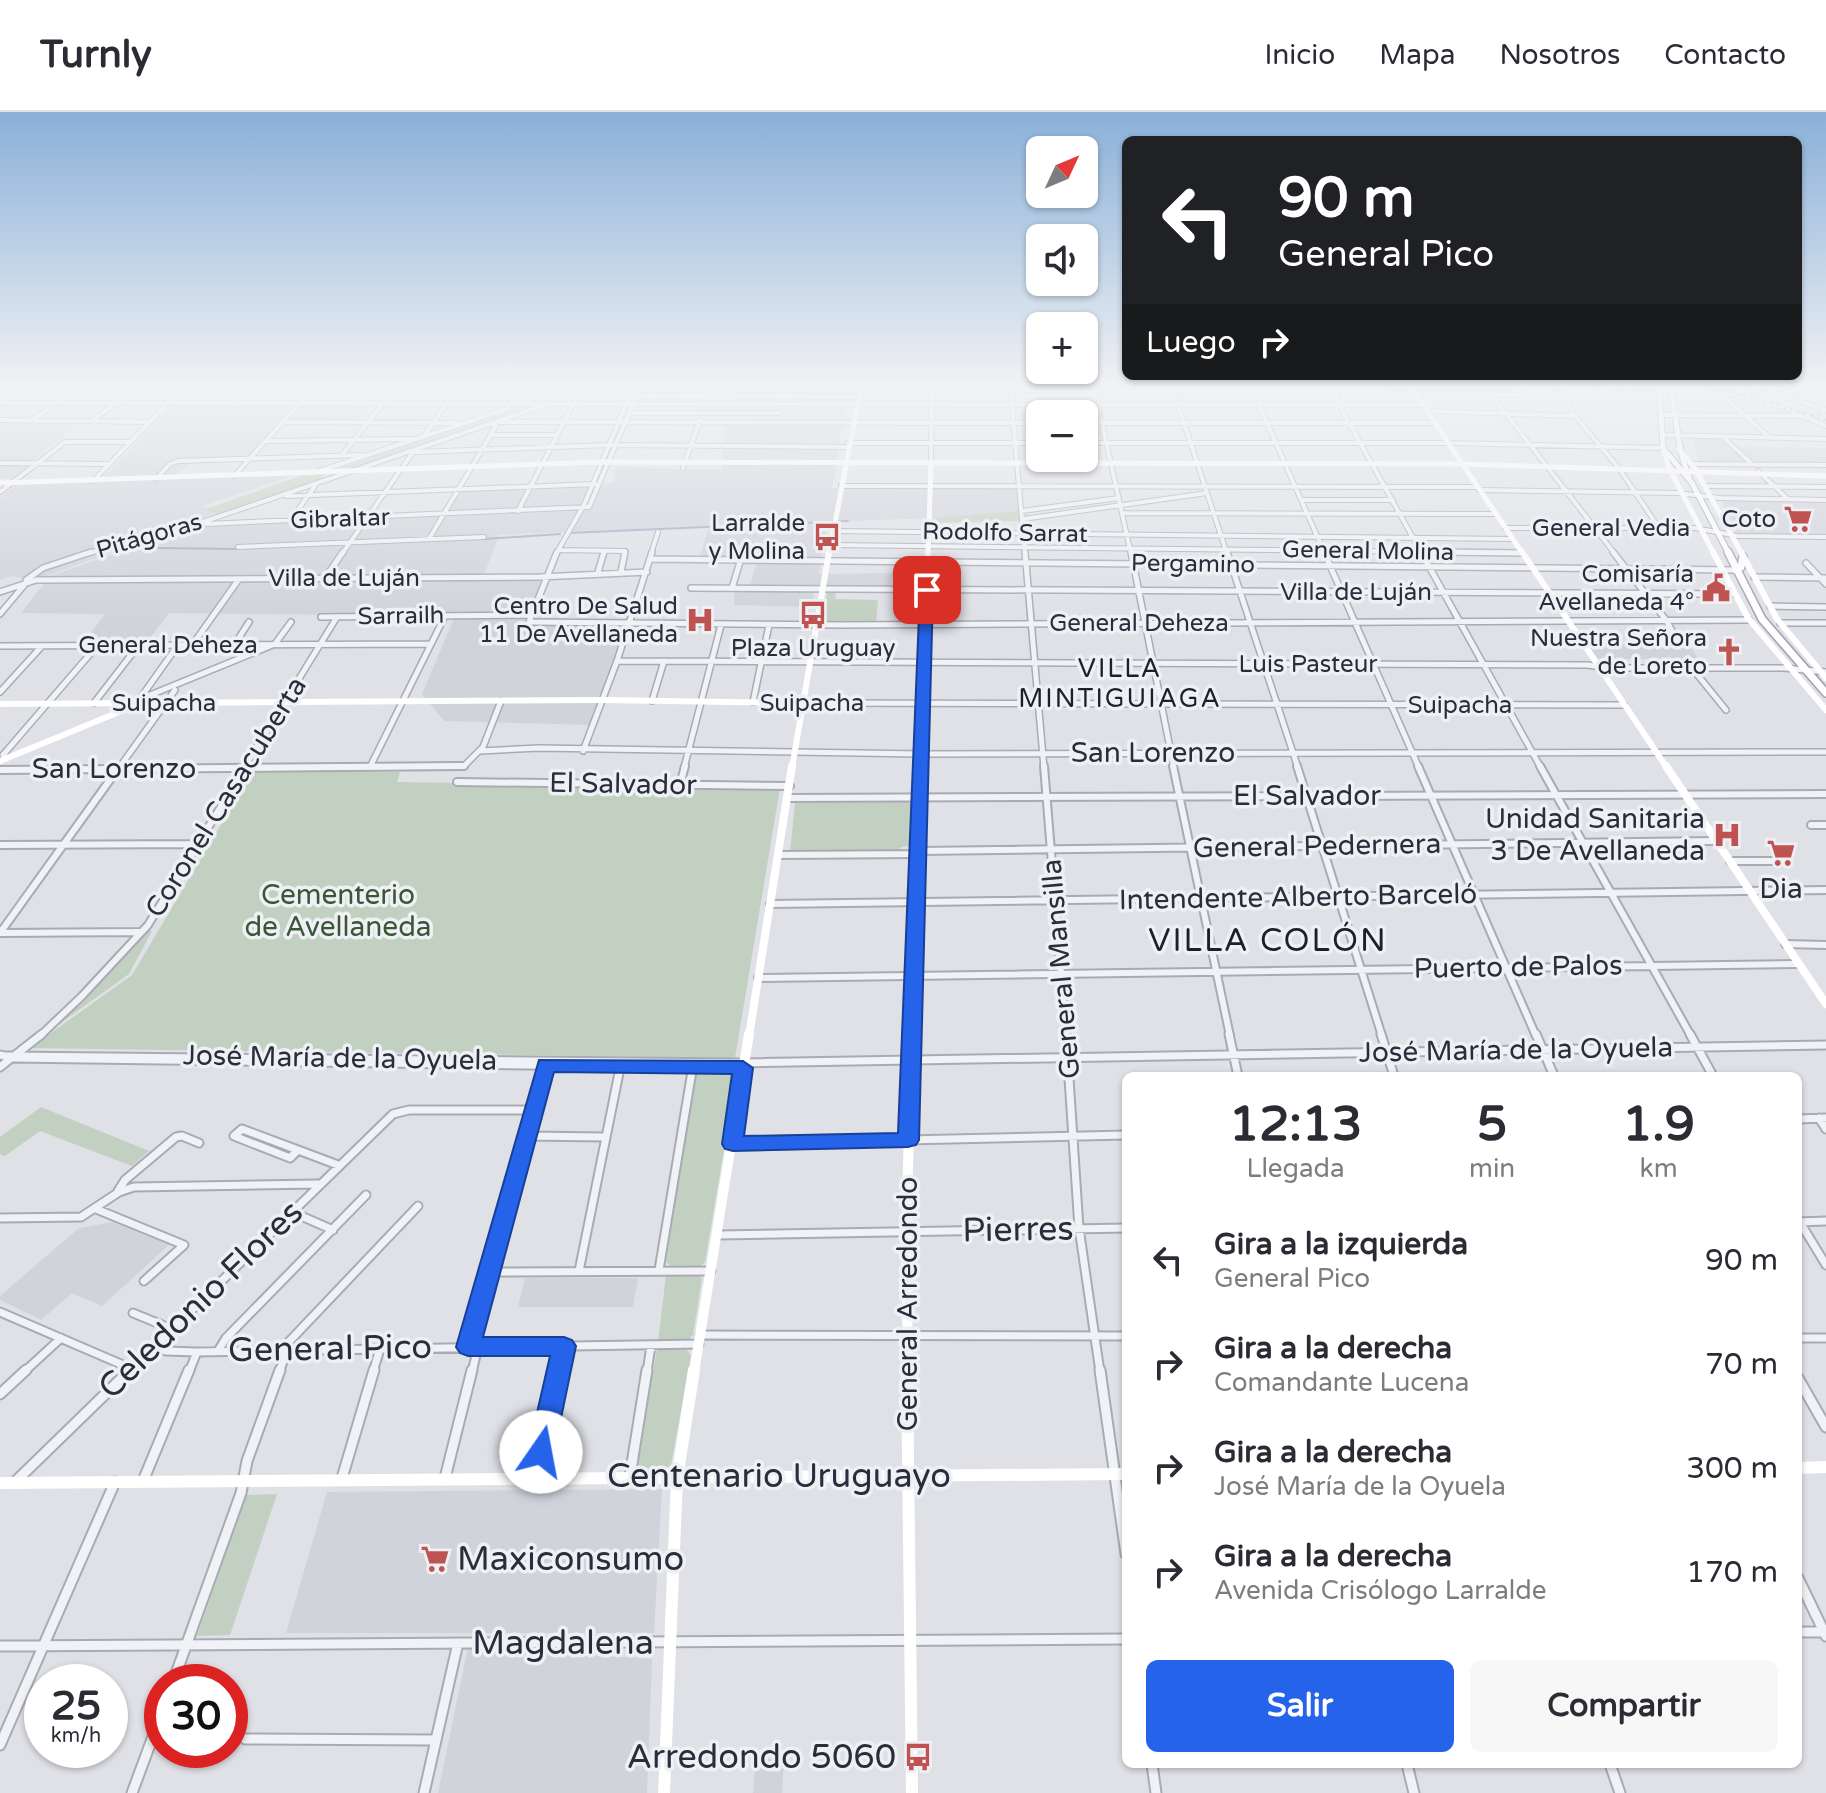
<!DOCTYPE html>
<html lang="es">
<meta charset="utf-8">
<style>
:root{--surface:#fff;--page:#f7f7f7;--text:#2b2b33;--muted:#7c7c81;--line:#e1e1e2;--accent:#2563eb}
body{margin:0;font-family:"Varela Round",sans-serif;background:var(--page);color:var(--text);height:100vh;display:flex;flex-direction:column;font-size:30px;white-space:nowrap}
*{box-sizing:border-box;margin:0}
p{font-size:26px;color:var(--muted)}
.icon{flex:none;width:44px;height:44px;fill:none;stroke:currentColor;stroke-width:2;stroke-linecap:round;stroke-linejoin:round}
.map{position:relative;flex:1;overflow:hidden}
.details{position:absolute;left:1122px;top:960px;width:680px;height:696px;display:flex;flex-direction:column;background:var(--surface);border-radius:12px;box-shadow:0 2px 6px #0004}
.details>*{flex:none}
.hud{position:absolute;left:1122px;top:24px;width:680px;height:244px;border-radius:12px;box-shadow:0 2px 6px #0004;background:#202124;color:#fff;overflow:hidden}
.needle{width:52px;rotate:46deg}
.controls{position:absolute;left:1026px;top:24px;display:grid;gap:16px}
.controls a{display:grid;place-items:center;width:72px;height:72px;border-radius:12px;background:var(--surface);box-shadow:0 2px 6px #0004;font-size:40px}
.speed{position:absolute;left:24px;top:1552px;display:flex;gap:16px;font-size:40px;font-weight:700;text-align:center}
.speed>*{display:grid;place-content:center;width:104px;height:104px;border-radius:50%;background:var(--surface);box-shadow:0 2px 6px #0004;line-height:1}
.speed small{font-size:20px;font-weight:400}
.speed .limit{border:12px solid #d22;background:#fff;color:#111}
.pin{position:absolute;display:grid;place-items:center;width:68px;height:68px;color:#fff;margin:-34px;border-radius:16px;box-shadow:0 4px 12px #0006}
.me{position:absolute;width:88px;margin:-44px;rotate:12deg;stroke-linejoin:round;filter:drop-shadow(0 0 6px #0008)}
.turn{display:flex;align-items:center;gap:28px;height:168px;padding:0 24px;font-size:36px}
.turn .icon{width:104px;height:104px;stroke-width:2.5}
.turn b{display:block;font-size:56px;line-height:68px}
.then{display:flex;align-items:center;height:76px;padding:0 24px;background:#0003;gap:16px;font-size:30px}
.eta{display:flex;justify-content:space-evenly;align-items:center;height:136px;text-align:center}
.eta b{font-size:48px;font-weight:700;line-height:56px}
.cta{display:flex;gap:16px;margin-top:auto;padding:16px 24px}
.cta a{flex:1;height:92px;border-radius:12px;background:var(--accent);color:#fff;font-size:32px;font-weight:700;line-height:92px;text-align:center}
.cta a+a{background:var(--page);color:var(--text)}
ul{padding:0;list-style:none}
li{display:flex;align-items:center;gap:24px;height:104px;padding:0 24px}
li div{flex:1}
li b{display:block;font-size:30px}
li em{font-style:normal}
header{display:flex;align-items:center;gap:48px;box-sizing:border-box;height:112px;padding:0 40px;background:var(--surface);border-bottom:2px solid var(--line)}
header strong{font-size:38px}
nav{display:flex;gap:44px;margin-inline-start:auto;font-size:28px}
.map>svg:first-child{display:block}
</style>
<header>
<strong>Turnly</strong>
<nav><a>Inicio</a><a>Mapa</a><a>Nosotros</a><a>Contacto</a></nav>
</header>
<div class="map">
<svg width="1826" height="1681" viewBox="0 0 1826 1681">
<rect width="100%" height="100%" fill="#dfe1e7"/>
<path fill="#d1d3db" d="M698,291L846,295L832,376L1016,375L1019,399L956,405L828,410L819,462L894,461L889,477L814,476L812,495L734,493V481L750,474L758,445L699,447L709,414L499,423L484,463L544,464L526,504L627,511L591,613L444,609L422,582L455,504L169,501L147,530L82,533L105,502L21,501L50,464L202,411L447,402L458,377L614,371L617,355L721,358L725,310H750L753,302L696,303Z
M373,292L359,309L282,310L254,345L197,347L174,364L302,361L202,394L218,402L35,468L11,464L0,468V386L21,369L102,367L172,294Z
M79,310L14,366L0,367V311Z
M1692,326H1722L1734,335L1826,336V353L1699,352Z
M1721,388L1826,390V423L1737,421Z
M1587,532H1688L1699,547H1598Z
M113,1110L169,1133L102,1194L72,1181L41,1208L0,1188V1184L79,1116Z
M525,1166H638L633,1195H518Z
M662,1377L654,1521H286L327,1380Z
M468,1535L652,1547L647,1681H438Z
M756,1647H784L782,1681H753Z"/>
<path fill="#c2d0c1" d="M525,292H545L352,358L331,359Z
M330,361L320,365L324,367L218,402L206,397L303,363Z
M1019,399V409L932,411L933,406Z
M830,479L836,480L835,487L878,488L876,512L822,510L827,481Z
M253,659L400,660L397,670L780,676L735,946L30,936L132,863Z
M798,690H909L912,691L910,734L901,735L900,739L790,741L795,691Z
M145,819H152L129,862L44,923L101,869L131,831Z
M696,959L737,960L705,1150L699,1155H672L666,1150Z
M41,995L149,1039L132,1054L40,1019L5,1044L0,1042V1025Z
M666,1163H697L702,1166L693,1223L688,1228L658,1230Z
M657,1237H686L691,1243L671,1353L665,1357H641L637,1353Z
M277,1382L230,1523L197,1524L246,1383Z"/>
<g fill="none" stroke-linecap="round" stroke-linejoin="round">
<path stroke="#9ea9c3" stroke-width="2" d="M568,421L848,409
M485,427L560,422
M156,436L237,437"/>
<path stroke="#bbbdc5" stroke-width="4" stroke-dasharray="4 2" stroke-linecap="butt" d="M1811,304L1821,302"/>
<defs>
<path id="street-far4" d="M48,271H529
M1010,271L1025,442
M1093,271L1131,442
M1171,271L1227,442
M1258,271L1259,293L1325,442
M1333,271L1339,293L1422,442
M1482,271L1615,442
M1557,271L1575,304L1618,355L1659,416
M1568,271L1673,278
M1737,271L1826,284
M1764,271L1772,281L1826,298
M710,277L1335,279L1563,284
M1718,279L1784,296L1826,314
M1719,280L1770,326
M633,284L857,285
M0,291L1422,293
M232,292L253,271
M1426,299L1575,304
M630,301H779
M1662,303L1811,304
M0,308L150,310
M32,308L84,271
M92,309L140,273
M283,310L459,311
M500,310L1040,311
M1084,311H1434
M490,323H557
M1663,323L1826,327
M424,324L461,271
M1724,326L1751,351
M266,329L411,327
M848,331H1040
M1084,331H1448L1663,336
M415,340L609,333L847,335
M342,343L399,271
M0,351L109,352
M931,352L932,271
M1692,352L1826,353
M683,356L700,308
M319,359L507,297L521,271
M1758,359L1788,387
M234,364L318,271
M156,367L170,352L178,349L361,343
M93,369L187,271
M841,374L1477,375
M1705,374L1826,375
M1479,378L1678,381L1719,386L1826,388
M0,380L65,330H130
M286,384L595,372
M1302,388H1393
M518,399L584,271
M1022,399L1119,386
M1123,401L1495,402
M1023,407L1207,381
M290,409L317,371
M205,412L589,395L642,271
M1505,416H1695L1738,424L1826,425
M834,419L1512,427
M429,427L496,314L492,312
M831,433L1521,441
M238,435L484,425
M558,438L625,439L624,442
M85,442L197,412L548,292
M342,442L413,340
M556,442L584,393L635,271
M603,442L604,439
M651,442L658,420
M742,442L745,432"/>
<path id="street-far3" d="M557,440L529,510L842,513L1749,508
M1025,440L1044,656
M1131,440L1174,656
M1227,440L1298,656
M1324,440L1419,656
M1421,440L1541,656
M1444,440L1521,441
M1613,440L1666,508L1678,530
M651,447L1736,458
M1806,451L1826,472
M598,460L604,440
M621,460L625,440
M1754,465L1826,466
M325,466L343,440
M30,469L26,468L43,456L91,440
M691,476L1734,482
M732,476L743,440
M0,480L36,468L540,465L647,460
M1770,494L1826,495
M0,502L26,471
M321,505L529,503
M1780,511H1826
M193,532L239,467
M235,532L249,510
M0,534L431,532
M617,549L1588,553L1606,556H1784L1826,560
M1687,550L1726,598
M0,580L42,534
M139,588L178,533
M652,589L664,549
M133,590L275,532L291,510
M753,590L769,513
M94,591L138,534
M804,591L1624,593
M480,639L538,636L922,642L1826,640
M583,639L617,549L652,440
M3,643L97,534
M370,655L445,504
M119,656L175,578
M244,656L337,505
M245,656L464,654L483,635L501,589
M684,656L721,513"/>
<path id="street-far2" d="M1044,654L1066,924
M1173,654L1230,924
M1297,654L1382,924
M1418,654L1536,924
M1540,654L1691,924
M0,658L464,654
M457,670L790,674
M680,673L685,654
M788,686L1826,682
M1811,713H1826
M0,733L199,732
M920,739L1715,729
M779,743L919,742
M1730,749H1788
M770,792L1826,778
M0,821L120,654
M0,821L140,820
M1785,832L1826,833
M758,866L1798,852
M40,924L82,884L148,813L246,654"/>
<path id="street-far1" d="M1066,922L1079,1116L1100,1260
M1229,922L1238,964
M1381,922L1394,964
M1536,922L1554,964
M1690,922L1713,964
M0,943L13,946L743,956
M6,944L737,951L1826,933
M0,955L42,922
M1819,1006L1826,1017
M1798,1007L1826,1006
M242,1017L298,1038L290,1046L234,1024Z
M527,1024L604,1025
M733,1032L1126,1023
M298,1038L338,1053
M118,1079L125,1068L176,1025L182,1024L199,1031
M96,1097L184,1133L144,1169
M292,1100L333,1118
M0,1106L81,1105L119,1080L134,1075L318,1072
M1798,1107L1826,1153
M1798,1110L1826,1109
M718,1123L1126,1116
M659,1158L693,953
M579,1159L621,951
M488,1160L711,1159
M0,1200L130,1256
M133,1201L172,1217
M700,1223L1126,1224
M1798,1226H1826
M154,1234L166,1239L197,1240L699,1232
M468,1235L546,953
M282,1237L418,1094
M218,1239L226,1226L366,1083
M24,1260L61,1226
M128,1260L393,1002L409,998H533
M189,1260L197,1240
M279,1260L288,1237
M373,1260L380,1237
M472,1260L478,1235
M558,1260L564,1234
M647,1260L651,1234"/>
<path id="street" d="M1100,1258L1126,1442
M1798,1266L1826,1315
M0,1282L26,1258
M630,1364L647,1258
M342,1366L374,1258
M445,1366L472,1258
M535,1366L559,1258
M17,1368L130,1258
M143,1369L189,1258
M1798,1466L1826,1524
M1798,1520H1826
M0,1534L1126,1527
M173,1570L241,1381L247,1349L280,1258
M245,1627L435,1628
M0,1633L115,1370
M1152,1652L1156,1681
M1407,1652L1414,1681
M1610,1652L1620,1681
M132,1681L162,1600
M424,1681L458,1531"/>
<path id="primary-far1" d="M1659,271L1663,336L1692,371L1729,442
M1669,271C1677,302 1676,335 1689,364"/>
<path id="primary" d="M1728,440L1762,507L1826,581
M1736,458L1741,455L1743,445"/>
</defs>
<use href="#street-far4" stroke="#a9abb4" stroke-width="6"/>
<use href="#street-far3" stroke="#a9abb4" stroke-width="8"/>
<use href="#street-far2" stroke="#a9abb4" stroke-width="10"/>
<use href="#street-far1" stroke="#a9abb4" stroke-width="11"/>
<use href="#street" stroke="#a9abb4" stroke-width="13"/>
<use href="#primary-far1" stroke="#a0a4b1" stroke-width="7"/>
<use href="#primary" stroke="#a0a4b1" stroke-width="10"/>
<use href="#street-far4" stroke="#f1f2f5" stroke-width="4"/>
<use href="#street-far3" stroke="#f1f2f5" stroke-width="5"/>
<use href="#street-far2" stroke="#f1f2f5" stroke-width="6"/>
<use href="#street-far1" stroke="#f1f2f5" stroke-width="7"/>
<use href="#street" stroke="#f1f2f5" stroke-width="9"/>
<path stroke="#fff" stroke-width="5" d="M1408,271L1523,442
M0,289L27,271
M1663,336L1669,356L1714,442
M1679,337L1696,358L1742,442
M0,371L601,350L1462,352L1826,364
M829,442L862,271
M928,442L931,352"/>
<path stroke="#fff" stroke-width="6" d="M1522,440L1667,656
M1713,440L1748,506L1826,598
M1741,440L1777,507L1826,566
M0,592L602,588L804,591
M0,649L136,593
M792,656L829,440
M921,656L928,440"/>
<path stroke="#fff" stroke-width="8" d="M1666,654L1826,892
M749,924L792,654
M912,924L921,654"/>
<path stroke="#fff" stroke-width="10" d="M694,1260L749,922
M908,1260L906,1120L912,922"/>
<path stroke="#fff" stroke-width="12" d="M907,1258L912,1681
M1798,1356L1826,1355
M0,1371L1126,1362
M664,1681L677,1366L694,1258"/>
<use href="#primary-far1" stroke="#fff" stroke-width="5"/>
<use href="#primary" stroke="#fff" stroke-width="7"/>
<path stroke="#7a7e8f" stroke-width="2" stroke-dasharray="2 5" stroke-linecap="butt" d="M1696,271L1826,308"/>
</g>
<linearGradient id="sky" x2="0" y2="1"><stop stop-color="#8ab0d9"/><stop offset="0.54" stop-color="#f1f2f4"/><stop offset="1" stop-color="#f1f2f4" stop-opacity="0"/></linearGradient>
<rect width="1826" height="506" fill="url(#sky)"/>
<path fill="#2563eb" stroke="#184099" stroke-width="2" d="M927,474L933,478L919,1028L916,1033L908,1035L733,1039L725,1037L722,1032L732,962L554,960L483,1225H564L572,1228L576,1234L554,1340L550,1347L541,1351L532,1347L528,1340L550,1244H468L460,1241L456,1235L539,948L743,949L753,956L744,1024L898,1021L920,478Z"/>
<defs>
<symbol id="supermarket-bare" viewBox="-9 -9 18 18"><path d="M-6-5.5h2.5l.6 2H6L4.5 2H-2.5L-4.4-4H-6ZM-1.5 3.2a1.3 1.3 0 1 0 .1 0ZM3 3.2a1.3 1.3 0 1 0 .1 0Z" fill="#bf5351" stroke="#eef0f4" stroke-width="2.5" paint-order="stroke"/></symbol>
<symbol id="bus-bare" viewBox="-9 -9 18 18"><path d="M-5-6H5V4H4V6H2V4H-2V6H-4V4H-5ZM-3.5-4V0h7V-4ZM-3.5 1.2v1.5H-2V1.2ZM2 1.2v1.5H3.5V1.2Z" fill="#bf5351" stroke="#eef0f4" stroke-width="2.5" paint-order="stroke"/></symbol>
<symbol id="civic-bare" viewBox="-9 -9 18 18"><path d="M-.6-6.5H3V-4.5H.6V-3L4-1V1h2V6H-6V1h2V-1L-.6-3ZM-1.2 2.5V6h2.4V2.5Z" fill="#bf5351" stroke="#eef0f4" stroke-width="2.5" paint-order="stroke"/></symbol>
<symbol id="hospital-bare" viewBox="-9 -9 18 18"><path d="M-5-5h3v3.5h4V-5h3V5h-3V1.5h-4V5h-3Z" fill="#bf5351" stroke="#eef0f4" stroke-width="2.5" paint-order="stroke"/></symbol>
<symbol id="church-bare" viewBox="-9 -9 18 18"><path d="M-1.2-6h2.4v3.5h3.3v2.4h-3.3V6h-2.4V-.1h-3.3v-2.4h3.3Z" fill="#bf5351" stroke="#eef0f4" stroke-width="2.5" paint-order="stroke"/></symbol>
</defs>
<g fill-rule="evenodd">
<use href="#supermarket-bare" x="1778" y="387" width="40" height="40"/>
<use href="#bus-bare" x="807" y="405" width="40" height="40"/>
<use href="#civic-bare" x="1696" y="456" width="40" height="40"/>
<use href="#bus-bare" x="793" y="483" width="40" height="40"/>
<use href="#hospital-bare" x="680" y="488" width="40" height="40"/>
<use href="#church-bare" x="1709" y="520" width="40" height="40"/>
<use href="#hospital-bare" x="1707" y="703" width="40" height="40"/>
<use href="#supermarket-bare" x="1761" y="721" width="40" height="40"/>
<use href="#supermarket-bare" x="415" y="1427" width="40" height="40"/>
<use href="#bus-bare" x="898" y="1625" width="40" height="40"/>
</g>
<g text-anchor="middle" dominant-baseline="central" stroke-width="7" stroke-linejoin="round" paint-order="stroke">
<g font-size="24" fill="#2a2d3c" stroke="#eef0f4">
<text transform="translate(340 407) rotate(-2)">Gibraltar</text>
<text x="1611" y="416">General Vedia</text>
<text transform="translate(1005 421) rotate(1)">Rodolfo Sarrat</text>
<text transform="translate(149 424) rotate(-16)">Pitágoras</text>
<text transform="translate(1368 439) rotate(1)">General Molina</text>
<text transform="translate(1193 452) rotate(1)">Pergamino</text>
<text x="344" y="466">Villa de Luján</text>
<text x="1356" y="480">Villa de Luján</text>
<text transform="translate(401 504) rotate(-1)">Sarrailh</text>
<text x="1139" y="511">General Deheza</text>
<text x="168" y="533">General Deheza</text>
<text x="1308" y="552">Luis Pasteur</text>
<text x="164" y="591">Suipacha</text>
<text x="812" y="591">Suipacha</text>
<text x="1460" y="593">Suipacha</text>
</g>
<g font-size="24" fill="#2a2d3c" stroke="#eef0f4" text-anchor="end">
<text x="1776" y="407">Coto</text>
<text x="805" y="411">Larralde<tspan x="805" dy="28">y Molina</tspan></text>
<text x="1694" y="462">Comisaría<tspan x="1694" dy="28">Avellaneda 4°</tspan></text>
<text x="678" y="494">Centro De Salud<tspan x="678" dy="28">11 De Avellaneda</tspan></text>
<text x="1707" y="526">Nuestra Señora<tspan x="1707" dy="28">de Loreto</tspan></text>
<text x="813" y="536" text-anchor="middle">Plaza Uruguay</text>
</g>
<g font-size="26" letter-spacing="2" fill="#1c1f2d" stroke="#eef0f4">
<text x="1120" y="556">VILLA<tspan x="1120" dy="30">MINTIGUIAGA</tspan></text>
</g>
<g font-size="28" fill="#2a2d3c" stroke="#eef0f4">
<text x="1153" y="641">San Lorenzo</text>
<text x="114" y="657">San Lorenzo</text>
<text transform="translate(623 672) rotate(1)">El Salvador</text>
<text x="1307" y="684">El Salvador</text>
<text transform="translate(226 685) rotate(-58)">Coronel Casacuberta</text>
<text transform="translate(1317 734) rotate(-1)">General Pedernera</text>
<text transform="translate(1298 785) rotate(-1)">Intendente Alberto Barceló</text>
<text transform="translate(1518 855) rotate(-1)">Puerto de Palos</text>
<text transform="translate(1061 857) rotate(-95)">General Mansilla</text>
<text transform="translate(1516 938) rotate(-1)">José María de la Oyuela</text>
<text transform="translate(340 946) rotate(1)">José María de la Oyuela</text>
<text transform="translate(908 1192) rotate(-90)">General Arredondo</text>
</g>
<g font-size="28" fill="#2a2d3c" stroke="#eef0f4" text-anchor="end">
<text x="1705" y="707">Unidad Sanitaria<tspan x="1705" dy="32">3 De Avellaneda</tspan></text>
<text x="1781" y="777" text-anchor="middle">Dia</text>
</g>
<g font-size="28" fill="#395638" stroke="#eef0f4">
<text x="338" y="783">Cementerio<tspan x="338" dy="32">de Avellaneda</tspan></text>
</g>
<g font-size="32" letter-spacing="2" fill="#1c1f2d" stroke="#eef0f4">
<text x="1268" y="829">VILLA COLÓN</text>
</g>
<g font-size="34" fill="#2a2d3c" stroke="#eef0f4">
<text transform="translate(1018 1118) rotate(-1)">Pierres</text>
<text transform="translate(201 1188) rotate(-44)">Celedonio Flores</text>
<text transform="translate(330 1237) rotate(-1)">General Pico</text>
<text x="779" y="1364">Centenario Uruguayo</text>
<text x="563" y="1531">Magdalena</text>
</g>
<g font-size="34" fill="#2a2d3c" stroke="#eef0f4" text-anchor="start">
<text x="457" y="1447">Maxiconsumo</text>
<text x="896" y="1645" text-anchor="end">Arredondo 5060</text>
</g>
</g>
</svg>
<div class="controls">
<a><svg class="needle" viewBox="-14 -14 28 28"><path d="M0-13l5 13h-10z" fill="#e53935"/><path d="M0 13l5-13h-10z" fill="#7c7c81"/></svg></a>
<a><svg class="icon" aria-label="sound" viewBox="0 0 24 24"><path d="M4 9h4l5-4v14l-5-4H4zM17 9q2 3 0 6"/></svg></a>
<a>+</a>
<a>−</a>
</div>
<div class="speed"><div>25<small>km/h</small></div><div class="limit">30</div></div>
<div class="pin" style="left:927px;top:478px;background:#d93025"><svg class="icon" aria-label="arrive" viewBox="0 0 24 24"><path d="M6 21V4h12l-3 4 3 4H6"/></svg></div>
<svg class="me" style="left:541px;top:1340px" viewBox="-20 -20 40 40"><circle r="19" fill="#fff"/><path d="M0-13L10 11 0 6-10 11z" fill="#2563eb"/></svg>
<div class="hud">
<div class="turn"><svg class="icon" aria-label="left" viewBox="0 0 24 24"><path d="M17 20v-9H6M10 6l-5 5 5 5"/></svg><div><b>90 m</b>General Pico</div></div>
<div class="then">Luego<svg class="icon" aria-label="right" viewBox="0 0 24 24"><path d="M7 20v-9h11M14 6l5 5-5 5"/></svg></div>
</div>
<section class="details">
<div class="eta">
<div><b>12:13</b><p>Llegada</p></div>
<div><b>5</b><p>min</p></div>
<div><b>1.9</b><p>km</p></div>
</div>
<ul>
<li><svg class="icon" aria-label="left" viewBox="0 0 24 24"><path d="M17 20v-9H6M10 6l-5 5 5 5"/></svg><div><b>Gira a la izquierda</b><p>General Pico</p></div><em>90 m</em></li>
<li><svg class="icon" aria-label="right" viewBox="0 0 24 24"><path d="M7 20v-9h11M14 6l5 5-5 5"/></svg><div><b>Gira a la derecha</b><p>Comandante Lucena</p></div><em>70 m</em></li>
<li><svg class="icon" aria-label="right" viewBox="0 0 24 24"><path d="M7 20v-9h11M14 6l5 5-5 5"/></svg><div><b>Gira a la derecha</b><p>José María de la Oyuela</p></div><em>300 m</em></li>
<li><svg class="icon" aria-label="right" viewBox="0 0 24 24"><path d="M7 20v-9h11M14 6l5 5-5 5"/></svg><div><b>Gira a la derecha</b><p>Avenida Crisólogo Larralde</p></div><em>170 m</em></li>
</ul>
<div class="cta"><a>Salir</a><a>Compartir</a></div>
</section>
</div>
